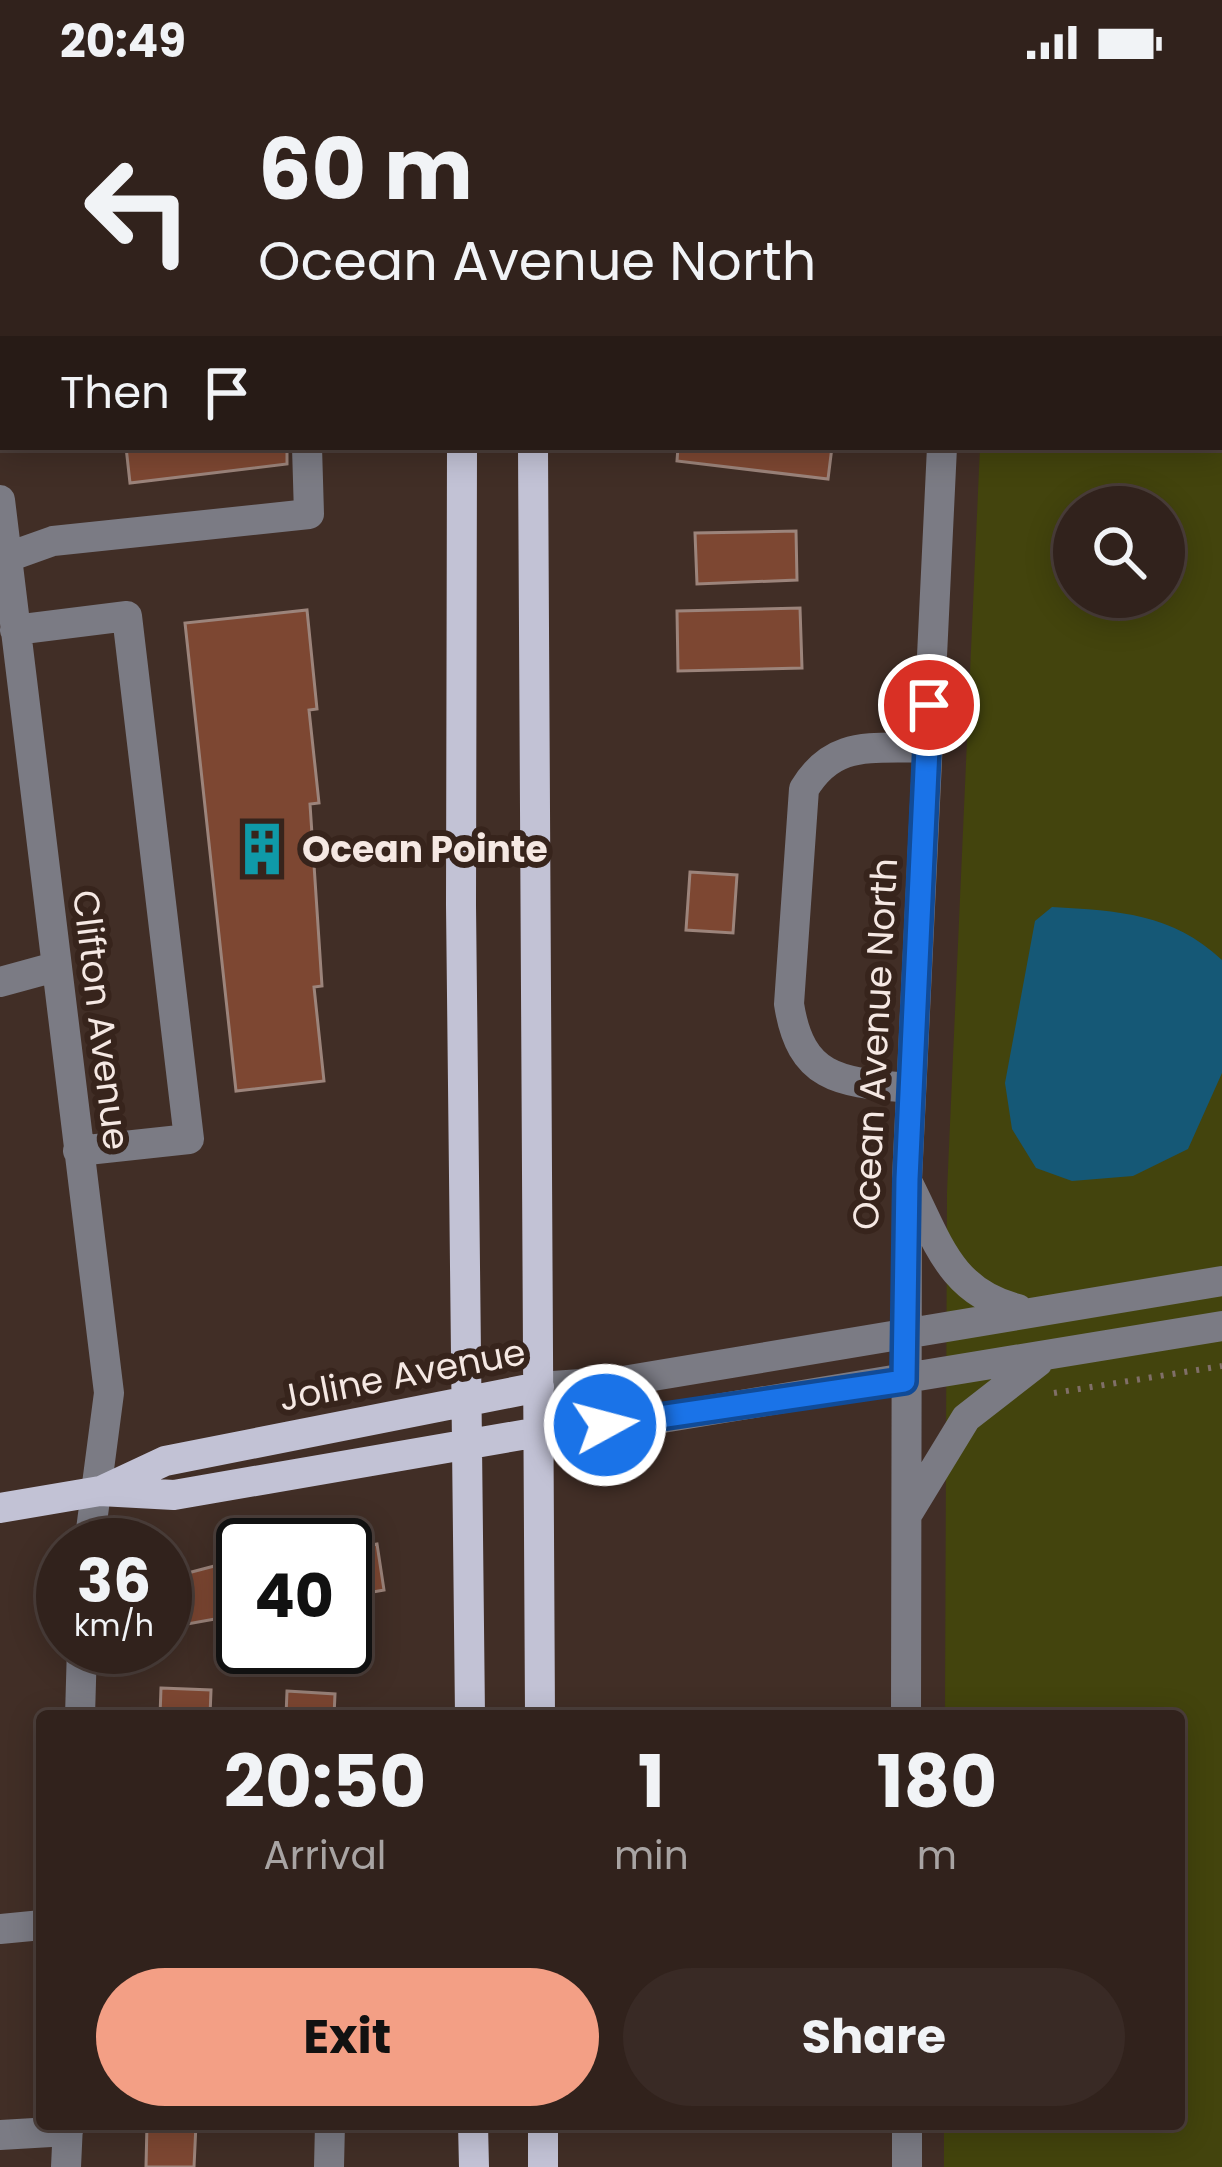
<!DOCTYPE html>
<style>
:root{--surface:#31221c;--page:#392a25;--text:#f1f3f6;--muted:#a8a4a3;--line:#4c3f3b;--accent:#f39f85}
body{margin:0;font-family:Poppins,sans-serif;background:var(--page);color:var(--text);height:100vh;display:flex;flex-direction:column;font-size:45px;white-space:nowrap}
*{box-sizing:border-box;margin:0}
p{font-size:39px;color:var(--muted)}
.icon{flex:none;width:66px;height:66px;fill:none;stroke:currentColor;stroke-width:2;stroke-linecap:round;stroke-linejoin:round}
.map{position:relative;flex:1;overflow:hidden}
.sheet{position:absolute;left:36px;top:1626px;width:1149px;height:420px;display:flex;flex-direction:column;background:var(--surface);border-radius:12px;box-shadow:0 6px 30px #0003,0 0 0 3px var(--line)}
.sheet>*{flex:none}
.hud{position:absolute;left:0px;top:0px;width:1224px;height:366px;box-shadow:0 6px 30px #0003,0 0 0 3px var(--line);background:#31221c;color:var(--text);overflow:hidden}
.fabs{position:absolute;left:1053px;top:402px;display:grid;gap:24px}
.fabs a{display:grid;place-items:center;width:132px;height:132px;border-radius:50%;background:var(--surface);box-shadow:0 6px 30px #0003,0 0 0 3px var(--line);font-size:60px}
.speed{position:absolute;left:36px;top:1434px;display:flex;gap:24px;font-size:60px;font-weight:700;text-align:center}
.speed>*{display:grid;place-content:center;width:156px;height:156px;border-radius:50%;background:var(--surface);box-shadow:0 6px 30px #0003,0 0 0 3px var(--line);line-height:1}
.speed small{font-size:30px;font-weight:400}
.speed .limit{border:6px solid #111;border-radius:18px;background:#fff;color:#111}
.pin{position:absolute;display:grid;place-items:center;width:102px;height:102px;color:#fff;margin:-51px;border:6px solid #fff;border-radius:50%;box-shadow:0 3px 12px #0007}
.me{position:absolute;width:132px;margin:-66px;rotate:83deg;stroke-linejoin:round;filter:drop-shadow(0 0 9px #0008)}
.turn{display:flex;align-items:center;gap:42px;height:252px;padding:0 60px;font-size:54px}
.turn .icon{width:156px;height:156px;stroke-width:2.5}
.turn b{display:block;font-size:84px;line-height:102px}
.then{display:flex;align-items:center;height:114px;padding:0 60px;background:#0003;gap:24px;font-size:45px}
.eta{display:flex;justify-content:space-evenly;align-items:center;height:204px;text-align:center}
.eta b{font-size:72px;font-weight:700;line-height:84px}
.action{display:flex;gap:24px;margin-top:auto;padding:24px 60px}
.action a{flex:1;height:138px;border-radius:72px;background:var(--accent);color:#111;font-size:48px;font-weight:700;line-height:138px;text-align:center}
.action a+a{background:var(--page);color:var(--text)}
.status{display:flex;justify-content:space-between;align-items:center;height:84px;padding:0 60px;background:var(--surface);direction:ltr}
.status svg{height:33px;fill:currentColor}
.map>svg:first-child{display:block}
</style>
<div class="status"><b>20:49</b><svg viewBox="0 0 49 12"><path d="M0 12V9h3v3zM5 12V6h3v6zM10 12V3h3v9zM15 12V0h3v12zM26 1h20v11H26zM47 4h2v5h-2z"/></svg></div>
<div class="map">
<svg width="1222" height="2083" viewBox="0 0 1222 2083">
<rect width="100%" height="100%" fill="#412e26"/>
<path fill="#43440d" fill-rule="evenodd" d="M999,0H1222V2083H944V2040H1179V1632H945L947,1108L980,363H1221V3ZM1074,423H1164V513H1074Z"/>
<path fill="#155876" d="M1052,823C1119,827 1172,829 1222,876V989L1188,1065L1133,1092L1072,1097L1036,1084L1012,1045L1005,999L1035,837Z"/>
<path fill="#7d4732" stroke="#9c847b" stroke-width="3" d="M86,0H284V3H86Z
M665,0H860L665,3Z
M126,363H287V380L130,399Z
M678,363H832L828,395L677,377Z
M796,447L797,496L697,500L695,449Z
M800,524L802,584L678,587L677,527Z
M307,526L317,625L309,626L319,719L310,720L322,902L314,903L324,997L236,1007L185,539Z
M690,788L737,791L733,849L686,846Z
M353,1458L355,1464L377,1460L384,1506L345,1513L343,1461Z
M222,1480V1485L243,1481V1530L165,1544V1495Z
M161,1604L211,1606L210,1632H160Z
M287,1607L335,1610L334,1632H286Z
M147,2040H196L194,2083H146Z"/>
<g fill="none" stroke-linecap="round" stroke-linejoin="round">
<path stroke="#806f68" stroke-width="6" stroke-dasharray="3 9" stroke-linecap="butt" d="M1054,1309L1222,1282"/>
<path stroke="#7b7b84" stroke-width="30" d="M300,0V3
M962,3L963,0
M0,416L109,1309L89,1461
M0,476L53,457L309,430L307,363
M15,546L127,532L189,1055L78,1067
M0,898L55,883
M911,1004C843,998 801,998 789,920L804,705C835,654 873,666 927,663
M909,1101C938,1158 950,1208 1018,1225
M539,1303L623,1297L1222,1197
M539,1348L638,1338L1222,1242
M908,1429L966,1334L1038,1278
M80,1632L82,1563
M906,1632L907,1095L942,363
M0,1845L42,1841
M907,2040V2083
M0,2051L68,2047
M66,2083L68,2040
M329,2083L330,2040"/>
<path stroke="#c2c2d5" stroke-width="30" d="M460,0V3
M531,0V3
M462,363L461,821L470,1632
M533,363L540,1632
M103,1406L165,1377L539,1303
M0,1424L100,1407L174,1411L539,1348
M473,2040L474,2083
M543,2040V2083"/>
</g>
<g fill="none" stroke-linecap="round" stroke-linejoin="round">
<defs>
<path id="route" d="M605,1341L904,1297L907,1095L929,621"/>
</defs>
<use href="#route" stroke="#114b97" stroke-width="30"/>
<use href="#route" stroke="#1a73e8" stroke-width="21"/>
</g>
<defs>
<symbol id="building-bare" viewBox="-9 -9 18 18"><path d="M-4-6H4V6H1V3H-1V6H-4ZM-2.5-4.3h1.7v1.8h-1.7ZM.8-4.3h1.7v1.8H.8ZM-2.5-1h1.7V.8h-1.7ZM.8-1h1.7V.8H.8Z" fill="#0f9aa8" stroke="#37241c" stroke-width="2.5" paint-order="stroke"/></symbol>
</defs>
<g fill-rule="evenodd">
<use href="#building-bare" x="224" y="727" width="76" height="76"/>
</g>
<g text-anchor="middle" dominant-baseline="central" stroke-width="12" stroke-linejoin="round" paint-order="stroke">
<g font-size="36" font-weight="bold" fill="#f5e8e3" stroke="#37241c" text-anchor="start">
<text x="302" y="765">Ocean Pointe</text>
</g>
<g font-size="36" fill="#f5e8e3" stroke="#37241c">
<text transform="translate(101 936) rotate(83)">Clifton Avenue</text>
<text transform="translate(875 960) rotate(-87)">Ocean Avenue North</text>
<text transform="translate(402 1291) rotate(-11)">Joline Avenue</text>
</g>
</g>
</svg>
<div class="fabs">
<a><svg class="icon" aria-label="search" viewBox="0 0 24 24"><circle cx="10" cy="10" r="6"/><path d="M15 15l6 6"/></svg></a>
</div>
<div class="speed"><div>36<small>km/h</small></div><div class="limit">40</div></div>
<div class="pin" style="left:929px;top:621px;background:#d93025"><svg class="icon" aria-label="arrive" viewBox="0 0 24 24"><path d="M6 21V4h12l-3 4 3 4H6"/></svg></div>
<svg class="me" style="left:605px;top:1341px" viewBox="-20 -20 40 40"><circle r="17" fill="#1a73e8" stroke="#fff" stroke-width="3"/><path d="M0-11L8 9 0 5-8 9z" fill="#fff"/></svg>
<div class="hud">
<div class="turn"><svg class="icon" aria-label="left" viewBox="0 0 24 24"><path d="M17 20v-9H6M10 6l-5 5 5 5"/></svg><div><b>60 m</b>Ocean Avenue North</div></div>
<div class="then">Then<svg class="icon" aria-label="arrive" viewBox="0 0 24 24"><path d="M6 21V4h12l-3 4 3 4H6"/></svg></div>
</div>
<section class="sheet">
<div class="eta">
<div><b>20:50</b><p>Arrival</p></div>
<div><b>1</b><p>min</p></div>
<div><b>180</b><p>m</p></div>
</div>
<div class="action"><a>Exit</a><a>Share</a></div>
</section>
</div>
